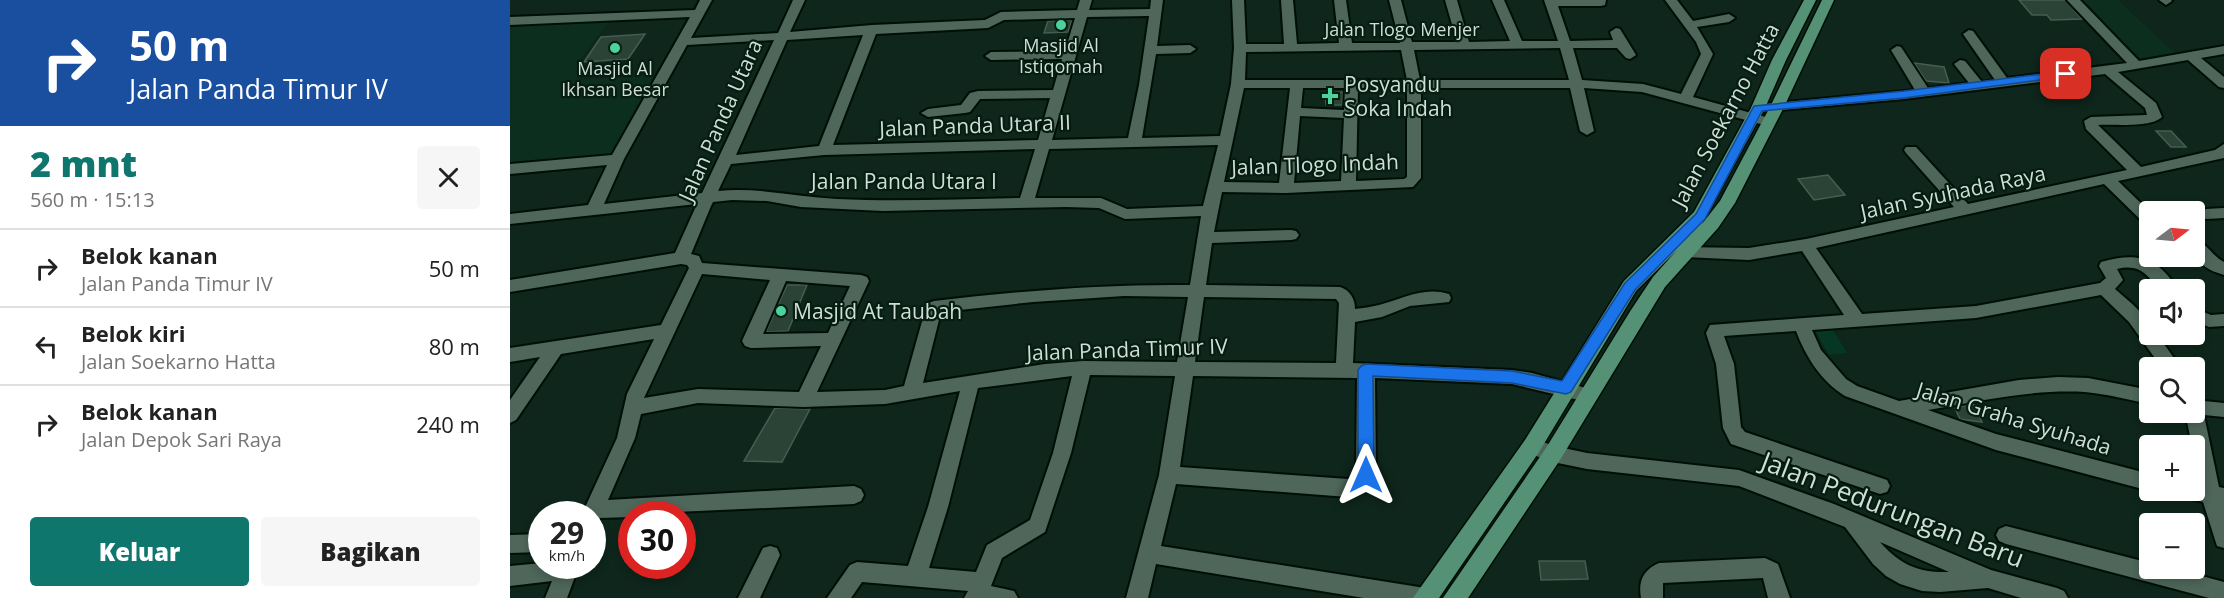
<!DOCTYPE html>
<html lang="id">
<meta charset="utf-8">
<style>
:root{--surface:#fff;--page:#f6f6f6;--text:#222;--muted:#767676;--line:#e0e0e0;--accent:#0f766e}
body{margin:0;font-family:"Open Sans",sans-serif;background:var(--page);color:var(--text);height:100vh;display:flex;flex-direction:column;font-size:22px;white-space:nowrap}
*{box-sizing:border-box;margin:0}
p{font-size:20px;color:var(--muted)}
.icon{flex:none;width:33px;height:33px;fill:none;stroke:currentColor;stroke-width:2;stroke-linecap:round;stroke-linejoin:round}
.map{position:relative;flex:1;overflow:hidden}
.details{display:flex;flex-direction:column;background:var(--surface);width:510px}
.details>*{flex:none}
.banner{background:#1a4fa0;color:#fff;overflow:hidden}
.needle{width:39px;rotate:74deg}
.tools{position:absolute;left:1629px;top:201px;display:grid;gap:12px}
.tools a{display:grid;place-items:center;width:66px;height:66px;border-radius:6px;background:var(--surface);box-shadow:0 3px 9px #0003;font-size:30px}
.speed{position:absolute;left:18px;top:501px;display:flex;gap:12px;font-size:30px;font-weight:700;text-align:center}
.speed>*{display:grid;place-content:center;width:78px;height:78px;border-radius:50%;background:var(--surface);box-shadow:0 3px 9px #0003;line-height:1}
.speed small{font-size:15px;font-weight:400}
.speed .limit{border:9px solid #d22;background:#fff;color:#111}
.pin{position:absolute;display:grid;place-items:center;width:51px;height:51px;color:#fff;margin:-26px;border-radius:12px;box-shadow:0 3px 9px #0006}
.me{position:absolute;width:66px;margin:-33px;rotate:0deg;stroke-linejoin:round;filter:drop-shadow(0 0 4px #0008)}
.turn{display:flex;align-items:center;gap:21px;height:126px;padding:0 30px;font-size:27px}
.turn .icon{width:78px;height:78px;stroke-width:2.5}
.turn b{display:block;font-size:42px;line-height:51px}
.round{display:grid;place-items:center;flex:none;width:63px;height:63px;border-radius:6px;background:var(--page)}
.summary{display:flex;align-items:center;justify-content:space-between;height:102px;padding:0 30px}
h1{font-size:36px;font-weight:800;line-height:45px;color:var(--accent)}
.action{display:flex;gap:12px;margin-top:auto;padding:12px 30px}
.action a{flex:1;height:69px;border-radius:6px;background:var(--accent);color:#fff;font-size:24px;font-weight:800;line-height:69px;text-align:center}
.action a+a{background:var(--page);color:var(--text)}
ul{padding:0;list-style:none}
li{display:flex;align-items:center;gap:18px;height:78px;padding:0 30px;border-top:2px solid var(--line)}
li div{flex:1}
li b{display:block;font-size:22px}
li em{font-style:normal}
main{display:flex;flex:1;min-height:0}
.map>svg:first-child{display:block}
</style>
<main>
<section class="details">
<div class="banner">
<div class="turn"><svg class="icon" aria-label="right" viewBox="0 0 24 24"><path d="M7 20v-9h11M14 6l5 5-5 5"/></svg><div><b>50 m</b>Jalan Panda Timur IV</div></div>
</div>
<div class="summary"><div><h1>2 mnt</h1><p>560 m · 15:13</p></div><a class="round"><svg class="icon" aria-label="close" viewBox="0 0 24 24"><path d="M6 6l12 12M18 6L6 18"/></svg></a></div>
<ul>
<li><svg class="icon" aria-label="right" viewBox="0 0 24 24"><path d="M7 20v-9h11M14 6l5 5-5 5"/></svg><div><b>Belok kanan</b><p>Jalan Panda Timur IV</p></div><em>50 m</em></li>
<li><svg class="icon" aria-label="left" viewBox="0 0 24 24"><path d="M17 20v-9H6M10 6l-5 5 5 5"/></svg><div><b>Belok kiri</b><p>Jalan Soekarno Hatta</p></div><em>80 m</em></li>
<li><svg class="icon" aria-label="right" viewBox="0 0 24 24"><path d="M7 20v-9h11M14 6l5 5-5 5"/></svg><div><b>Belok kanan</b><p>Jalan Depok Sari Raya</p></div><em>240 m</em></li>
</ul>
<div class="action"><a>Keluar</a><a>Bagikan</a></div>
</section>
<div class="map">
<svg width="1714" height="598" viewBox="0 0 1714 598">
<rect width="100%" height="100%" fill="#0e261b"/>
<path fill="#0c2e1f" d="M1566,0H1608L1669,57L1625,58Z
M101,20L66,64H80L69,80L148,75L105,155L0,164V22Z"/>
<path fill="#053724" d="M1320,325L1337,353L1319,355L1303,327Z"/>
<path fill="#2a4336" stroke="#455e51" stroke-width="1.5" d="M1509,0H1555L1572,19L1541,20L1537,15H1522Z
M562,20L558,32L534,33L538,21Z
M135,34L118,59L74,62L91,37Z
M1404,63L1434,67L1439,83L1416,81Z
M833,92L832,105H816L815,93Z
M1646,131H1661L1676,147H1661Z
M1318,175L1335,195L1304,200L1288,179Z
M277,285H297L278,331L256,332Z
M1464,404L1472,422L1450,419L1445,408Z
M265,408L300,409L272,462L234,461Z
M1029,561H1075L1078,579L1031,580Z"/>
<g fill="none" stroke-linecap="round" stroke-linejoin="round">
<defs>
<path id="minor" d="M190,0H202L181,38L268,33L283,0H295L280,32L362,25L475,20L491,12L567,10L570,0H582L579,10L640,9L641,0H653L647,46L680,45L686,49L680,53L646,54L632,138L710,136L721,84L724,48L722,0H734L736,44H774L771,0H783L787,44L829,43L824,0H836L842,43H890L879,0H891L902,42H947L935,0H947L959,42L1000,41L982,0H994L1012,41H1048L1034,0H1096L1095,5L1091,6H1048L1060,41L1103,40L1100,32L1106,28L1110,29L1126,55L1120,59L1116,58L1107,48H1063L1072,80L1133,84L1171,94L1191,54L1186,42L1155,0H1167L1183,21L1219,14L1225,18L1219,22L1187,27L1203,54L1183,97L1263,119L1265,122L1258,126L1132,92L1074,88L1084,131L1077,135L1070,131L1060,88H911V178L903,187L776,193L712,192L704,232L781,230L786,231L789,235L786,239L781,240L702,243L696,285L830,287C840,290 845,299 845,309C853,308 861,307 869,305C892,299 914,286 939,294L941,298L939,302L900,306L872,317L845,322L843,363L1002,370L1022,373L1083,390L1086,395L1083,400L1077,402L1002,384L865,378L866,475L856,490L838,497L666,484L651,546L915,588L922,591L926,598H854L646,564L638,598H616L649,475L665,376L580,375L561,453L535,532L492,558L481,586L504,591L508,598H454L458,591L352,582L341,598H317L340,565L347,562L398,566L418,507L450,391L375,404L294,407L188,403L131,414L125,438L98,500L344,486L351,489L354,495L351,501L344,504L122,514V517L90,518L82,523V514H72L107,438L117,394L144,339L51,354L6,420L0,423V400L30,357L0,362V348L151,325L179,268L177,265L171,264L0,292V280L165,253L187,204L0,224V214L78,205L97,165L0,174V164L102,155L180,17L0,25V17L185,10ZM639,16L629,85L618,138L542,140L577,17ZM565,18L555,51L481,52L475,56L481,60L552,59L543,90L468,91L460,93L451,105L418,109L411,113L418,117L455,113L460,112L470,99L540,98L528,140L323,145L366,34L478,28L494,20ZM353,35L309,146L226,155L277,40ZM264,40L192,193L94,204L114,159L177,45ZM1050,48L1059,80H910L904,50ZM891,50L897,80H735L736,52ZM734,88H780L769,183L714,182ZM793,88H835L834,110L791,108ZM848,88H897V177L894,179L846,181ZM790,116L834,118L831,181L784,183ZM708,145L693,206L617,209L591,198H525L539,149ZM525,149L510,198C449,199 388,202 327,199C287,197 248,187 208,191L221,164L314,155ZM222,200L257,201L291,207L373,211L556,207L589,208L615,219L691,216L680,285C594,284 509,291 424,301L418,303L416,307L394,386L375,390L307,392L359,281L357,277L351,275L192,263L189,256L181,254L201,206L203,202ZM192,274L260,280L232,341L235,346L241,348L311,346L289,392L188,389L134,398ZM276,281L340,286L318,333L253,334ZM614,296L678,297L667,362L573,361L535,364L413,383L431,312L523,302ZM694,297L826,299L829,303L826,363L685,362ZM562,376L543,453L520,520L477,545L466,572L419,568L438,507L468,388ZM683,376L847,378L846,473L838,479L670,467Z
M1557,0H1570L1629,61L1714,46V54L1691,58L1714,77V88L1709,87L1678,60L1608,72L1646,103L1652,117C1641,128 1604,124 1588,125L1631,167L1705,150L1714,144V158L1608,181L1640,212V225L1635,224L1594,184L1306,248L1352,314L1466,306L1590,283L1596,278L1589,266L1591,262C1626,252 1648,256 1668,290H1650C1635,273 1630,264 1607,269L1613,280L1605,289C1618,301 1640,315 1640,334H1647L1671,368H1652L1619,322L1591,295L1466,318L1302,330L1311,350L1336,379L1347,386L1389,401L1509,380L1548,377L1578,378L1640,390V404C1619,400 1597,394 1575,392C1522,389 1470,401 1418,410L1486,434L1640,474V490H1643L1640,491L1486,450L1335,396C1311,381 1296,357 1286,331L1214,336L1224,364L1231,427L1235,432L1377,480L1380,486L1377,492L1370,494L1221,444L1213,428L1206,364L1196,333L1200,325L1334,315L1292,251L1239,260L1175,257L1169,255L1167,251L1169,247L1239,248L1296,239L1444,207L1396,153L1394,150L1396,147H1406L1458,204L1617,170L1576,129L1574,121L1581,117L1637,115L1635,108L1595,74L1394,99L1248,112L1241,108L1243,105L1405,90L1381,50L1387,46L1391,47L1418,88L1459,83L1444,64L1450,60L1455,61L1472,82L1485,80L1453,34L1459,30L1463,31L1497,78L1617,63Z
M1649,0H1661L1662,1L1656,5Z
M1714,208V218L1696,219L1688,214L1696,209Z
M1684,238C1696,242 1702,256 1714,262V275C1691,268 1684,261 1684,238Z
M1684,308L1701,315L1714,314V326L1699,327L1684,321Z
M1684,400L1714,403V417L1694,415L1709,487L1714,488V548L1707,546L1693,502L1670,496L1667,490H1684V483L1689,484L1684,446H1682L1675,412H1684Z
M1022,438L1044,446L1077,453L1229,470L1324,504L1481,570L1547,588L1554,591L1558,598H1511L1478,588L1430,592L1412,591L1390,584L1376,576L1363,564L1335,527L1229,486L1077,469L1043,462L1015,452L1013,446L1015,440ZM1370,542L1439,572C1409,573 1390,565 1370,542Z
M1496,526L1640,563V568H1662L1714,582V598H1699L1496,544L1489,541L1486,535L1489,529Z
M32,534V552L0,553V535Z
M260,546L267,548L270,555L250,598H228L253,548Z
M1255,558L1268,564L1280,598H1258L1253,578L1153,583V598H1131C1128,581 1133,570 1149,563Z
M32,563V566H69L57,598H35L42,581L0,586V566Z"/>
<path id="major" d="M1294,0H1306L1276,60L1255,108L1192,224L1210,201L1260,107L1312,0H1324L1274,107L1225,203L1208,228L1155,287L1050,460L958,598H933L1036,448L1121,310L1143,277L1167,250L1126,291L1029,452L929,598H903L1015,440L1114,281L1184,212L1241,108L1262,60Z"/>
</defs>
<use href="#minor" stroke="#000f06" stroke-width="4"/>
<use href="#major" stroke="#000f06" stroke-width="3"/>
<use href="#minor" fill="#4e675a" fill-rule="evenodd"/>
<use href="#major" fill="#559275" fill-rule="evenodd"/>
</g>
<path fill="#1a73e8" stroke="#114b97" stroke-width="1.5" d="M1556,71L1560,72V76L1394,98L1252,111L1195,219L1125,290L1061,392L1056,394L1002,383L863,376L864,475L862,480L856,482L850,480L848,475V370L851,366L856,364L1002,371L1052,381L1115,283L1186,214L1244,106L1394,91Z"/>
<g fill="#4cd39b" stroke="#051d12" stroke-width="2">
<circle cx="551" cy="25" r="6"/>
<circle cx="105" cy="48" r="6"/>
<path d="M817 87h6v6h6v6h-6v6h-6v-6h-6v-6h6z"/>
<circle cx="271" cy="311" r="6"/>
</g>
<g text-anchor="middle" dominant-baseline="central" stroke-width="4.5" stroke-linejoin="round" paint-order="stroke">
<g font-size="18" fill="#d0ded6" stroke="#051d12">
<text x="892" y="29">Jalan Tlogo Menjer</text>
</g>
<g font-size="18" fill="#d0ded6" stroke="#051d12">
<text x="551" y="45">Masjid Al<tspan x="551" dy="21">Istiqomah</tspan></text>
<text x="105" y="68">Masjid Al<tspan x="105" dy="21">Ikhsan Besar</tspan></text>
</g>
<g font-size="21" fill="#d0ded6" stroke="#051d12" text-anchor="start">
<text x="834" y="84">Posyandu<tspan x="834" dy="24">Soka Indah</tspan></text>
<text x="283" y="311">Masjid At Taubah</text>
</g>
<g font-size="21" fill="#d0ded6" stroke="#051d12">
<text transform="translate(1215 115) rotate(-62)">Jalan Soekarno Hatta</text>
<text transform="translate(210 120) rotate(-66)">Jalan Panda Utara</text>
<text transform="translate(465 125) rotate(-2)">Jalan Panda Utara II</text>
<text transform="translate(805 164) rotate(-2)">Jalan Tlogo Indah</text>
<text x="394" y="181">Jalan Panda Utara I</text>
<text transform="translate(1443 192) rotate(-12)">Jalan Syuhada Raya</text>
<text transform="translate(617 349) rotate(-2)">Jalan Panda Timur IV</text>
<text transform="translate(1504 418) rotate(17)">Jalan Graha Syuhada</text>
</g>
<g font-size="26" fill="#d0ded6" stroke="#051d12">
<text transform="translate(1383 509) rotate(21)">Jalan Pedurungan Baru</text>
</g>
</g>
</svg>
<div class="tools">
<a><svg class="needle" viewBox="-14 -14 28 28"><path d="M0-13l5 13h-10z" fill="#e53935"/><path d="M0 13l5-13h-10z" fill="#767676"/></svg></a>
<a><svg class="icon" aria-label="sound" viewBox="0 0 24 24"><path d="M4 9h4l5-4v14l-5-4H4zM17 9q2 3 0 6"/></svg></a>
<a><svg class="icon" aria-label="search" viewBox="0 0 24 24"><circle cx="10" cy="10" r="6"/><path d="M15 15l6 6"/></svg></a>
<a>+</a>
<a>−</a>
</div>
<div class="speed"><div>29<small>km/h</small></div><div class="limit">30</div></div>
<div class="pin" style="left:1556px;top:74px;background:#d93025"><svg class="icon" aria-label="arrive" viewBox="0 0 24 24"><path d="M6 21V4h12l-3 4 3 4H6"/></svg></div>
<svg class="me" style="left:856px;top:475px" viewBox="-20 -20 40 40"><path d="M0-17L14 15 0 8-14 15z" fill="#1a73e8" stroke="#fff" stroke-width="4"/></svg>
</div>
</main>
